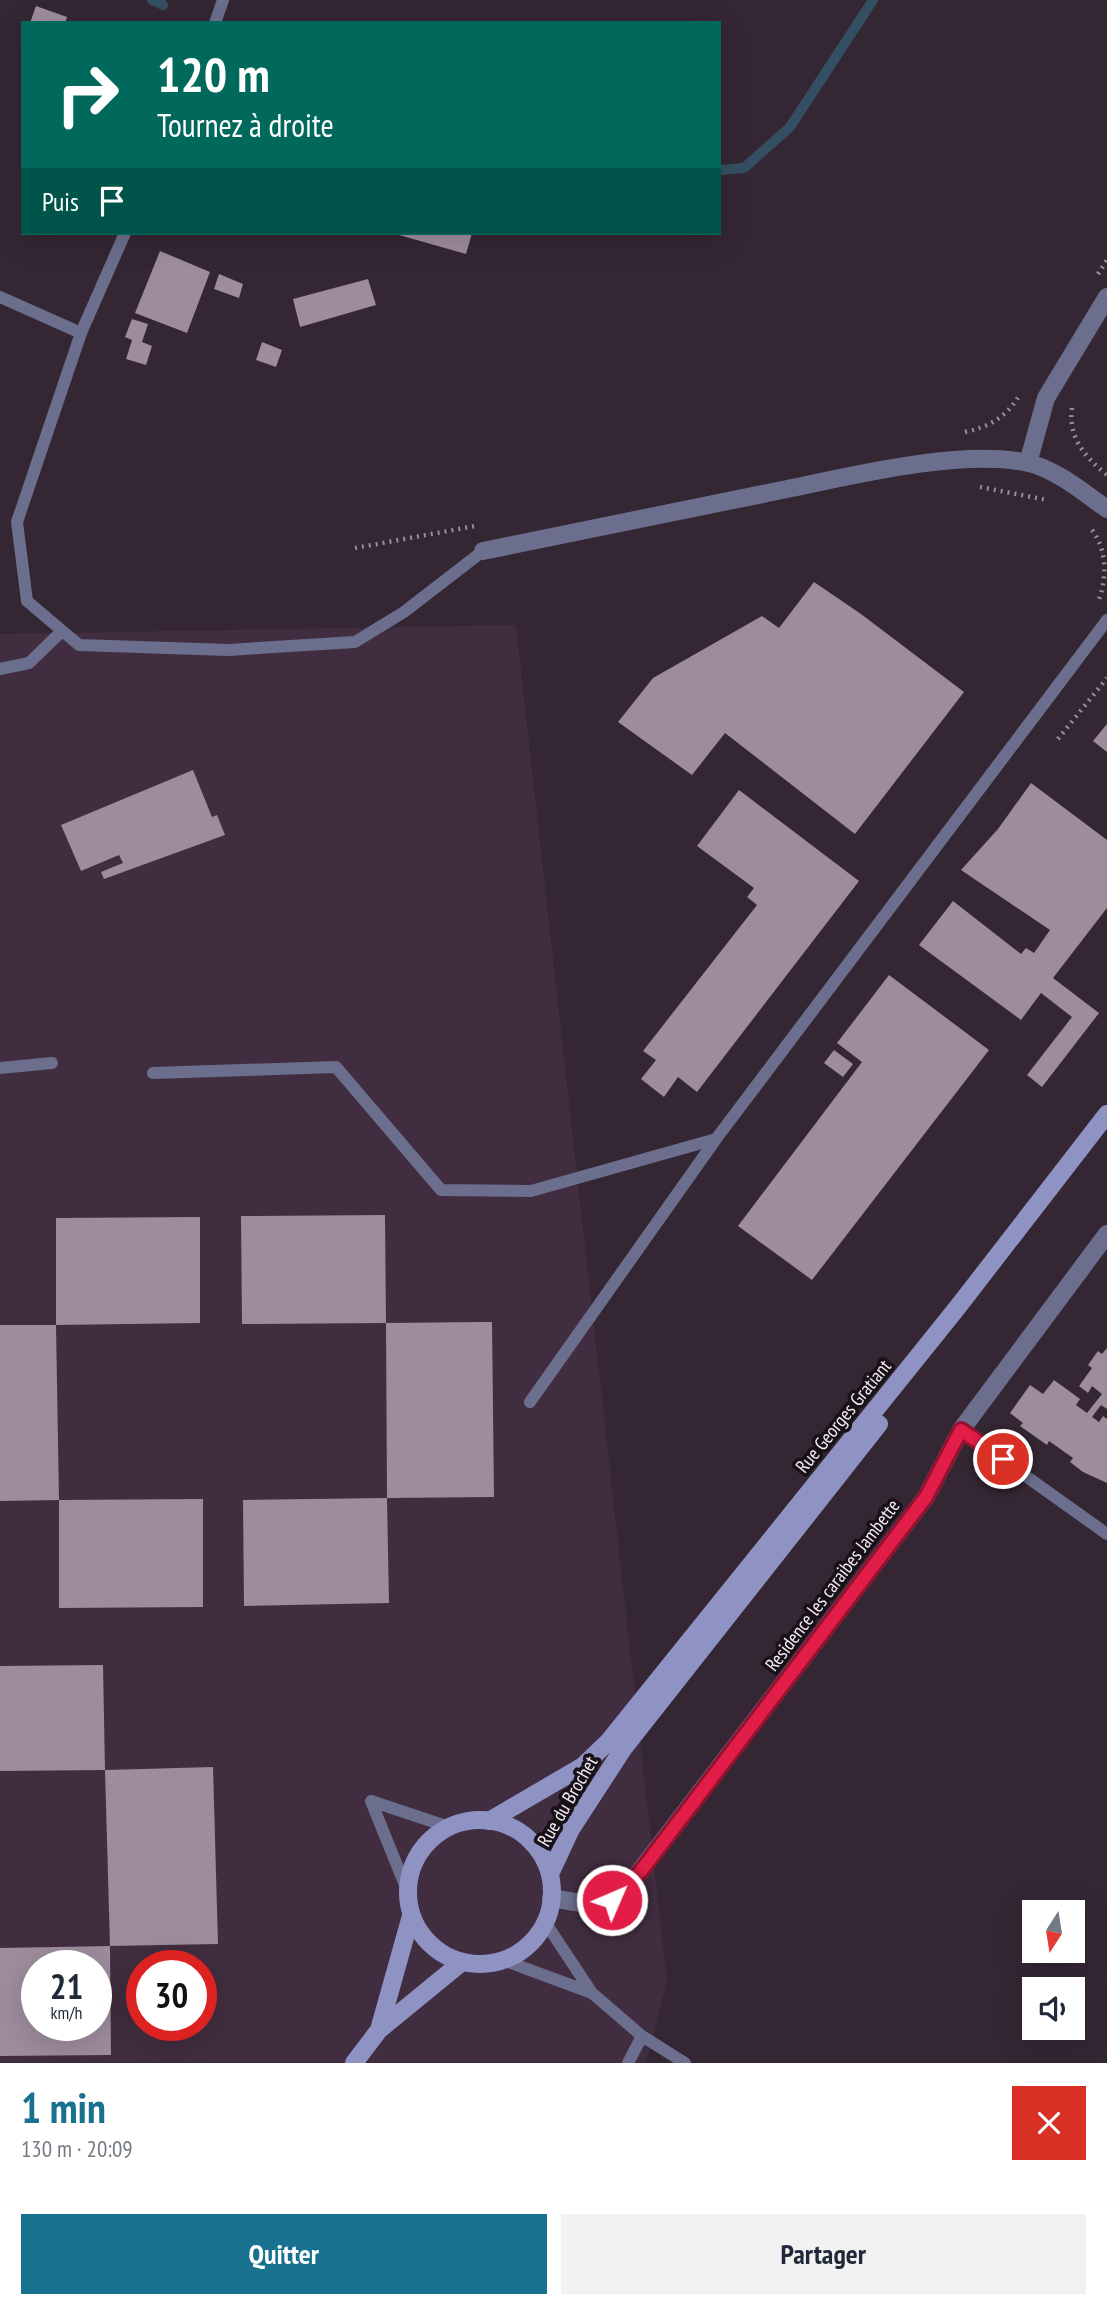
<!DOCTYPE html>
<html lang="fr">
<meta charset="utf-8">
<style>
:root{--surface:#fff;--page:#f2f2f3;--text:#1f2937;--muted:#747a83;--accent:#17718f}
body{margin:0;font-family:"PT Sans Narrow",sans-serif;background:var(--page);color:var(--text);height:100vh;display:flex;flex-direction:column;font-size:26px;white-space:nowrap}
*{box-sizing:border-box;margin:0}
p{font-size:23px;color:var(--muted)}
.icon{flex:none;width:38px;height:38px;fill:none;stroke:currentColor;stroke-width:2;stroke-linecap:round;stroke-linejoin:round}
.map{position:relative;height:2063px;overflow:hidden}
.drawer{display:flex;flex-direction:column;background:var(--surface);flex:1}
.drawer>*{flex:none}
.guide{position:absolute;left:21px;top:21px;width:700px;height:214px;border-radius:0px;box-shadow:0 7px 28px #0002;background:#00695c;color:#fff;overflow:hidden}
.needle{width:46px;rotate:192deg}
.fabs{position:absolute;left:1022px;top:1900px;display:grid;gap:14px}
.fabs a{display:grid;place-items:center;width:63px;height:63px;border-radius:0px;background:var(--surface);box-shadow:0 7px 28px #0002;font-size:35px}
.speed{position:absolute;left:21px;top:1950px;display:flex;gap:14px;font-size:35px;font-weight:700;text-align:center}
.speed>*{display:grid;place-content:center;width:91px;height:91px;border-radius:50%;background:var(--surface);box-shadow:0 7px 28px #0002;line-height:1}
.speed small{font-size:18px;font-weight:400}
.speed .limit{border:10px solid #d22;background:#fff;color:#111}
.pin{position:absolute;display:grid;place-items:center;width:60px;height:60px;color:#fff;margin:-30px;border:4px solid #fff;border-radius:50%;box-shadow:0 2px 7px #0007}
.me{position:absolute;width:77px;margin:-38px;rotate:45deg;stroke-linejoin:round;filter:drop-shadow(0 0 5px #0008)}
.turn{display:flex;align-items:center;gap:24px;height:147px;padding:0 21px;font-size:32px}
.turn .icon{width:91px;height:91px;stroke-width:2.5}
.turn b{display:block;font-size:49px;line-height:60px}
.then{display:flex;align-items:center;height:66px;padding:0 21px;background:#0003;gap:14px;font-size:26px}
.round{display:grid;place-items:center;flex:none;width:74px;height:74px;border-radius:0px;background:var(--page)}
.headline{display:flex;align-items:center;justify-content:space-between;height:119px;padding:0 21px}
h1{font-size:42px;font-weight:600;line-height:52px;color:var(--accent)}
.button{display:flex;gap:14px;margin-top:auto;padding:14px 21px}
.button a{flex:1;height:80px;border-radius:0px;background:var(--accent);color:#fff;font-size:28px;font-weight:600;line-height:80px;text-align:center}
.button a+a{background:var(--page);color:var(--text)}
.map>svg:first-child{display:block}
</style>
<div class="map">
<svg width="1107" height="2063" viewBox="0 0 1107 2063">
<rect width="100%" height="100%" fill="#342633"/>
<path fill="#402d3f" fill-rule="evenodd" d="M516,625L667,1982L646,2063H0V634ZM37,1965H96V2025H37ZM142,1965H201V2025H142Z"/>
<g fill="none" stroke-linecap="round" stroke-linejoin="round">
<path stroke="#354f62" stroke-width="10" d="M152,0L163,5
M719,170L744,168L790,127L873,0"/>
</g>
<path fill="#9d8c9c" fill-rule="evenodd" d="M36,6L67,17L65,23H30Z
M392,233H472L466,254Z
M160,251L210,272L187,333L135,313Z
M219,274L243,284L239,298L214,289Z
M368,279L376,305L300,327L293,299Z
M132,319L148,324L142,342L152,346L146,365L126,359L132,340L125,337Z
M262,342L282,350L276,367L256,360Z
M814,582L861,614L964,692L855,834L725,733L692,775L618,722L653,678L762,616L779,628Z
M1107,724V752L1093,741Z
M193,770L212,817L217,815L225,835L104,879L101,872L123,863L119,855L81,871L61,825Z
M1031,783L1107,840V908L1053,978L1099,1013L1042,1087L1027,1075L1072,1017L1041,993L1021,1020L919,945L953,901L1021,954L1026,948L1034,953L1050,930L961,870L998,829Z
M739,790L859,881L697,1092L678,1077L664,1097L641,1079L656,1060L643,1051L757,905L747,897L754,888L697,846Z
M889,975L989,1050L812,1280L738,1226L862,1062L837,1043Z
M834,1050L853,1064L843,1077L824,1063Z
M385,1215L386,1323L242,1324L241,1216Z
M200,1217V1323L56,1325L59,1500L203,1499V1607L59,1608V1500L0,1501V1325H56V1218Z
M482,1322H492L494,1497L387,1498L386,1323Z
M1107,1348V1409L1101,1405L1092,1417L1099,1422L1103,1416L1107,1419V1483L1083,1472L1070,1462L1073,1458L1049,1441L1047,1445L1020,1426L1023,1423L1010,1413L1030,1385L1043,1394L1054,1380L1080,1399L1076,1405L1087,1413L1102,1394L1092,1386L1088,1393L1079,1386L1092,1368L1088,1365L1098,1351L1102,1354Z
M387,1498L389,1603L244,1606L243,1500Z
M103,1665L105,1770L213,1767L218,1944L110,1946L111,2055L0,2056V1948L110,1946L105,1770L0,1771V1666ZM37,1965H96V2025H37Z"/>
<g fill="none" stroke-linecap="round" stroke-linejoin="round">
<path stroke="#988c97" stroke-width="4.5" stroke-dasharray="2 5" stroke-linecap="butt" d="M1098,274L1107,260
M1072,408C1068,438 1085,457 1107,475
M965,432C989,427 1006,417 1019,396
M980,487L1047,500
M1092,530C1107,549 1107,578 1099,599
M355,548L475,526
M1058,739L1107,678"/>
<path stroke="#6b6e8c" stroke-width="12" d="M215,23L223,0
M125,233L81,333L17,522L27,601L79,645L228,650L355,642L404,612L483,551
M0,297L81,333
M0,669L29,663L62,631
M0,1068L52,1063
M153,1073L336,1067L441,1190L531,1191L716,1139
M530,1402L716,1139L1107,620
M961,1430L1107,1534
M371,1801L407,1890
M371,1801L449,1827
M545,1922L592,1993L642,2036L685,2063
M503,1960L592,1993
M628,2063L642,2036"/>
<path stroke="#6b6e8c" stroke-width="18" d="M1028,463L1046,398L1107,297
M483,551C585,531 686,510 787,489C855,475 956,450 1024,462C1053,467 1083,492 1107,509
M551,1898L599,1906L627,1888L926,1497L961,1430L1107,1234"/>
<path stroke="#8f93c4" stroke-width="18" d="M408 1892a72 72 0 1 1 144 0a72 72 0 1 1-144 0Z
M489,1821L583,1766L609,1741L957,1308L1107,1114
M550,1874L571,1829L623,1749L879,1424
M379,2030L411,1916
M354,2063L379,2030L462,1962"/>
</g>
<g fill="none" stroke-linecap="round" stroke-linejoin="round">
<defs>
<path id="route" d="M612,1900L641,1871L926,1497L961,1430L1003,1459"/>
</defs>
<use href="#route" stroke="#92132f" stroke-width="18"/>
<use href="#route" stroke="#e11d48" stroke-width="12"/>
</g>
<g text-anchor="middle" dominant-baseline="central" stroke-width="7" stroke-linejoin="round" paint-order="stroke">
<g font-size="19" fill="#f6ecf5" stroke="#181117">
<text transform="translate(843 1416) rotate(-51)">Rue Georges Gratiant</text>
<text transform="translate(832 1585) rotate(-53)">Residence les caraibes Jambette</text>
<text transform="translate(567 1801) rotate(-60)">Rue du Brochet</text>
</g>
</g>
</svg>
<div class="fabs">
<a><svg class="needle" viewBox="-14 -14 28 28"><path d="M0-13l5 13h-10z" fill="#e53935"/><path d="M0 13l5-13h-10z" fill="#747a83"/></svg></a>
<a><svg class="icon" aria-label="sound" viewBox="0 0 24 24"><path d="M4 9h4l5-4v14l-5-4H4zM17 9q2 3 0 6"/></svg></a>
</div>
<div class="speed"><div>21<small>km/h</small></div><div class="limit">30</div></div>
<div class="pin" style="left:1003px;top:1459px;background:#d93025"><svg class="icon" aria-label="arrive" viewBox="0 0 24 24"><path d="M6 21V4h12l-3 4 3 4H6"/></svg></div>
<svg class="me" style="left:612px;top:1900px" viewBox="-20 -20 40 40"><circle r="17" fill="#e11d48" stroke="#fff" stroke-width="3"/><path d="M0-11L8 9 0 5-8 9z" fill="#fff"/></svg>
<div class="guide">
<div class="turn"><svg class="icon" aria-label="right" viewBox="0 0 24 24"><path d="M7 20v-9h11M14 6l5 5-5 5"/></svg><div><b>120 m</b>Tournez à droite</div></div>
<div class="then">Puis<svg class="icon" aria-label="arrive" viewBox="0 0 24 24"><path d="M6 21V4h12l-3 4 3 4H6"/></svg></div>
</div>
</div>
<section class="drawer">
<div class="headline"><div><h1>1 min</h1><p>130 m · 20:09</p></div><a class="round" style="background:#d93025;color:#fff"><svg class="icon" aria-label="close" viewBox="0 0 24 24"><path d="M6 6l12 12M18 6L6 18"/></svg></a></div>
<div class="button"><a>Quitter</a><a>Partager</a></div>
</section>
